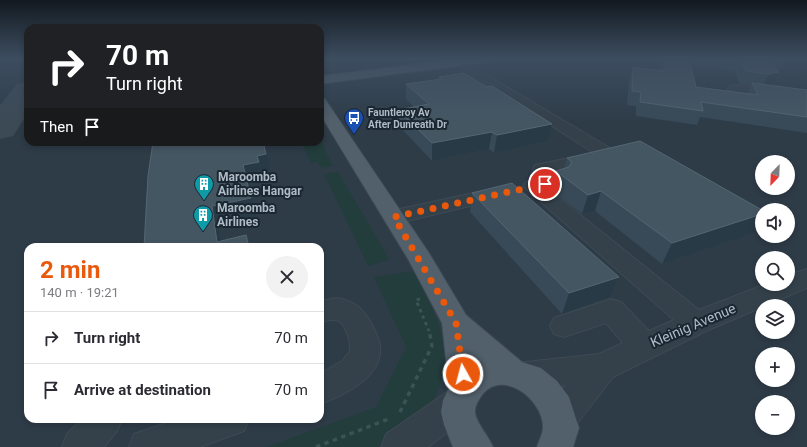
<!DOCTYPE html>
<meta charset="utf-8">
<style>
:root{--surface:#fff;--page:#f2f2f3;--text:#2b2b33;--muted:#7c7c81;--line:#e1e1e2;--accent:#ea580c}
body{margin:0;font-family:Roboto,sans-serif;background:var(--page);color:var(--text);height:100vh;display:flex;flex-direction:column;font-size:15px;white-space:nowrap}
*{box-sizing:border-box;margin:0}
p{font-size:13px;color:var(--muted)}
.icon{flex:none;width:22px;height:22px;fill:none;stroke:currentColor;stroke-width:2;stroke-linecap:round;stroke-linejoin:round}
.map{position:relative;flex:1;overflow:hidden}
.details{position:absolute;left:24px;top:243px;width:300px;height:180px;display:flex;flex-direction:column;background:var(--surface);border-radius:12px;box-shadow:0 2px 6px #0003}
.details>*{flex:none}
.guide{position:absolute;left:24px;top:24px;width:300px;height:122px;border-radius:12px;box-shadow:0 2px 6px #0003;background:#202124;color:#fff;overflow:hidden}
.needle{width:26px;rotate:203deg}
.controls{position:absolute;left:755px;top:155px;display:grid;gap:8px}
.controls a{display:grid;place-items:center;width:40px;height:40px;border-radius:50%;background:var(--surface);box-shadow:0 2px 6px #0003;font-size:20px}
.pin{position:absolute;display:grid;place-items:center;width:34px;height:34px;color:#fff;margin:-17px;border:2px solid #fff;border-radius:50%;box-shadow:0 1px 4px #0007}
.me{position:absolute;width:44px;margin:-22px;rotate:353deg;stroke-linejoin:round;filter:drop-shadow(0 0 3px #0008)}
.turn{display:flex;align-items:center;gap:14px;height:84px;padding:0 16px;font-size:18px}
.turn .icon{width:52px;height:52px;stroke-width:2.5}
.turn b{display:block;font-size:28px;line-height:34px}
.then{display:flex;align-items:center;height:38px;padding:0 16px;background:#0003;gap:8px;font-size:15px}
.round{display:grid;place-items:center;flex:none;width:42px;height:42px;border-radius:21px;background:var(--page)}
.overview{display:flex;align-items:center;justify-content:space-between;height:68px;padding:0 16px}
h1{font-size:24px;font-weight:700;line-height:30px;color:var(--accent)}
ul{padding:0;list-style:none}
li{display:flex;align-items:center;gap:12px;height:52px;padding:0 16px;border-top:1px solid var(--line)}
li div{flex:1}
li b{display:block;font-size:15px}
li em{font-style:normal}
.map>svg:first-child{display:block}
</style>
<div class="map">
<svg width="807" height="447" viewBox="0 0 807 447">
<rect width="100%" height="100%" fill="#212f3b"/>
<path fill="#2e3c48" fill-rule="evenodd" d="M0,59H28V142H320V59H807V447H0ZM762,162H788V188H762ZM762,210H788V236H762ZM28,247H320V419H28ZM762,258H788V284H762ZM762,306H788V332H762ZM762,354H788V380H762ZM762,402H788V428H762Z"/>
<path fill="#233c3c" d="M320,126H322L324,130L320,132L325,150L333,166L321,168L318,162L311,163L301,142H320Z
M338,172L383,248L389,260L368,266L324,174Z
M414,271C427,297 445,328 445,358C445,375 437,399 425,412C414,424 393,439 379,447H267L376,407L406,347L374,277Z"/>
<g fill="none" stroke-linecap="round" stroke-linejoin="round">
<path fill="#3c4a56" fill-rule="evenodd" d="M28,81V113L13,136L0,139V105L17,84Z"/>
<defs>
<path id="minor" d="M461,60L615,151L618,155L615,159L556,172L566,181L563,185L548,189L699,310L766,284H788V275L807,269V288L706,331L613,377L572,430L560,435L548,430L543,418L548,406L566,385L526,390L515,386L510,376L515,366L526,362L599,354L623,343L606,323L564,337L554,334L550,326L554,318L611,299L621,302L649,331L674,320L523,186L526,182L542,178L533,169L535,165L594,153L457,65L455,63L457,61Z
M735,85L807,94V102L730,92L728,89L730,86Z
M501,187L508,189L511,193L508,197L394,224L386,222L383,217L386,212Z
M337,298C354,301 363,308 371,323C374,330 379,337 380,345C384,377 344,395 320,404V374L342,361L350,351C351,342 346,322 336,320C331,319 325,321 320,323V301Z
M459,387L471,392L476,403L471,414L428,447H381L386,434L447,392Z
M82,419H122L117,431L104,447H62L67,434Z
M178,419H249L244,431L200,447H129L134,434Z"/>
<path id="major" d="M456,59H493L488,62L320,84V76Z
M320,98L325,99L327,102L429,253L466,315L522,362L541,368L557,381L569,397L579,428L573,447H537C539,441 543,433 543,427C543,398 499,366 480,398C477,403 475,406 475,412C476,423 488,435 493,447H453L444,425L441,412L443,400L449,388L442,323L408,259L320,114Z"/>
</defs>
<use href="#minor" stroke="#3e4a54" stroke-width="2"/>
<use href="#major" stroke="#3e4a54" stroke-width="2"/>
<path stroke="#3b5453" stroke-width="3" stroke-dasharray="3.5 3.5" stroke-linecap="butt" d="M420,299L416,300L429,331"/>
<path stroke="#3b5453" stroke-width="3.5" stroke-dasharray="4.5 4.5" stroke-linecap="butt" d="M400,412L432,346L429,330
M316,447L391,418"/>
<use href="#minor" fill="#34414b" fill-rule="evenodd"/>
<use href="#major" fill="#52606b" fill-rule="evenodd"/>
</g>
<path fill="#384a57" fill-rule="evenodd" d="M659,59H807L783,69L775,67L772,85H770L807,90V133L700,117L697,125L636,116V106L627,105L629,80L633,67L660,70ZM691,65L734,70L740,84L751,85L747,94L696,87Z
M439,77L487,87L552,124L548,141L494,153L489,149L432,161L399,126L398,110L414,107L406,99V84L439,79Z
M567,158L762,210V221L754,233L662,264L595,211L582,214L551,190L556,171L564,169Z
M472,193L619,277L610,297L562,314L470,212Z"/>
<path fill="#293a47" d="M789,59H807V65L783,69Z
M779,72L772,85L762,87L769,74Z
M552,124L548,141L494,153L497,135Z
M492,132L489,149L432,161V143Z
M266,154L270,170L261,172L263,179L247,182L256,216L218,224L221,247L217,242L212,206L243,165L257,156Z
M601,191L595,211L582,214L588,195Z
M762,214V221L754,233L662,264L672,243Z
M619,277L610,297L562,314L569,293Z"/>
<path fill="#455663" stroke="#556673" d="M665,59H689L696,87L758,95L752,83L807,90V117L701,102L703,111L640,102L641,92L632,91L633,67L665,71Z
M740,59H770L779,72L769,74L746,71Z
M464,73L487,87L492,86L552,124L497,135L492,132L432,143L398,110L429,104L406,84L442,79L439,77Z
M640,141L762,210V214L672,243L601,191L588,195L556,171L569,167L572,162L567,158Z
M153,142H263L266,154L257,156L259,162L243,165L251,198L212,206L217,242L246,235L249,247H144L148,176Z
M512,183L619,277L569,293L472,193Z"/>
<linearGradient id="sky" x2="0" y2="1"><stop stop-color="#121a20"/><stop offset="0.48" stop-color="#3d4d60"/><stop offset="1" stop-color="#3d4d60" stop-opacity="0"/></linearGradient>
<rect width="807" height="122" fill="url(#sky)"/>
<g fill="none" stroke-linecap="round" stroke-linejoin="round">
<path stroke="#ea580c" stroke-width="7" stroke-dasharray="0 12.6" d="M463,374L456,323L394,217L545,184"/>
</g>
<defs>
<symbol id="bus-pin" viewBox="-11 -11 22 30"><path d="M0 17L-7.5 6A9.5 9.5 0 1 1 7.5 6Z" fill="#1a4fb4" stroke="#1a2630"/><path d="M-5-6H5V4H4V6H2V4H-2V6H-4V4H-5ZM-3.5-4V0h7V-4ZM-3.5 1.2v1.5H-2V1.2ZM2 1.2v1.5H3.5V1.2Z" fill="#fff"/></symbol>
<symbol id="building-pin" viewBox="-11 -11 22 30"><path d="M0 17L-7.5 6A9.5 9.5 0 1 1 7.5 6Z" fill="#0f9aa8" stroke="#1a2630"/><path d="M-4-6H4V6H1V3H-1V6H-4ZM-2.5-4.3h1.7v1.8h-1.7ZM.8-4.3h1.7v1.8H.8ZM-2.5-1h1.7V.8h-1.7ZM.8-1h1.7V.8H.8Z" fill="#fff"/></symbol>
</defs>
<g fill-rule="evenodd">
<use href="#bus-pin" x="343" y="107" width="22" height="30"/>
<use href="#building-pin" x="193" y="173" width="22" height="30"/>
<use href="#building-pin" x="192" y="204" width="22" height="30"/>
</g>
<g text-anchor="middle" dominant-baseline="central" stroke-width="4" stroke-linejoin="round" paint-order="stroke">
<g font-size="10" font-weight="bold" fill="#afbcc7" stroke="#1a2630" text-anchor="start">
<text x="368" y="112">Fauntleroy Av<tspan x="368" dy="12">After Dunreath Dr</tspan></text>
</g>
<g font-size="12" font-weight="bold" fill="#afbcc7" stroke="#1a2630" text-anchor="start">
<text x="218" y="177">Maroomba<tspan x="218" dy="14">Airlines Hangar</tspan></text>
<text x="217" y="208">Maroomba<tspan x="217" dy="14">Airlines</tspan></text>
</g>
<g font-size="14" fill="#afbcc7" stroke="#1a2630">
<text transform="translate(693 325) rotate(-23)">Kleinig Avenue</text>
</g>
</g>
</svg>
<div class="controls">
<a><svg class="needle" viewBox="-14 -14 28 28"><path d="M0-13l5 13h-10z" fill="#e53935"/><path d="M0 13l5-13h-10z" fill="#7c7c81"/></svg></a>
<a><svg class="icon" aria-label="sound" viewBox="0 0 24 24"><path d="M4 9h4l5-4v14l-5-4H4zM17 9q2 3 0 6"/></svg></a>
<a><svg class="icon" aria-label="search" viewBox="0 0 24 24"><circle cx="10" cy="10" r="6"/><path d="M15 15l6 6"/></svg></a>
<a><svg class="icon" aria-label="layers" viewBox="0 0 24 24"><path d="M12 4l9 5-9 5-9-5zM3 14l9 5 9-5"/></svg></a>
<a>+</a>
<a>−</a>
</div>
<div class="pin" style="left:545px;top:184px;background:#d93025"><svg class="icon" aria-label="arrive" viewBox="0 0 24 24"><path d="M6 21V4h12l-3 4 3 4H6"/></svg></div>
<svg class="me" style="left:463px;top:374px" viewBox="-20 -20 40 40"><circle r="17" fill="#ea580c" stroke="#fff" stroke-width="3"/><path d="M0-11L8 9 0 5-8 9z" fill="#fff"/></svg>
<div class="guide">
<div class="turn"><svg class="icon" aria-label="right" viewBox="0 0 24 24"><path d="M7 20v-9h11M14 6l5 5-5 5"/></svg><div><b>70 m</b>Turn right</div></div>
<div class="then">Then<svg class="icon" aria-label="arrive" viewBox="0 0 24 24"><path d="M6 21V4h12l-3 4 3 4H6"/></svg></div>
</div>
<section class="details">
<div class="overview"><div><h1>2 min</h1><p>140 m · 19:21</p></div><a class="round"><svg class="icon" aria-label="close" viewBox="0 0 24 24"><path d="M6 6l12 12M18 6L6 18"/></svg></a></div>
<ul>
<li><svg class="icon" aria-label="right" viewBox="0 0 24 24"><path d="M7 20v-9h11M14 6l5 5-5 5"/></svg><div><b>Turn right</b></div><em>70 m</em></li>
<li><svg class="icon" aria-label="arrive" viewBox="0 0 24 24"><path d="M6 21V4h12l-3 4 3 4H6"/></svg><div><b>Arrive at destination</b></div><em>70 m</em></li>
</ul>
</section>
</div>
